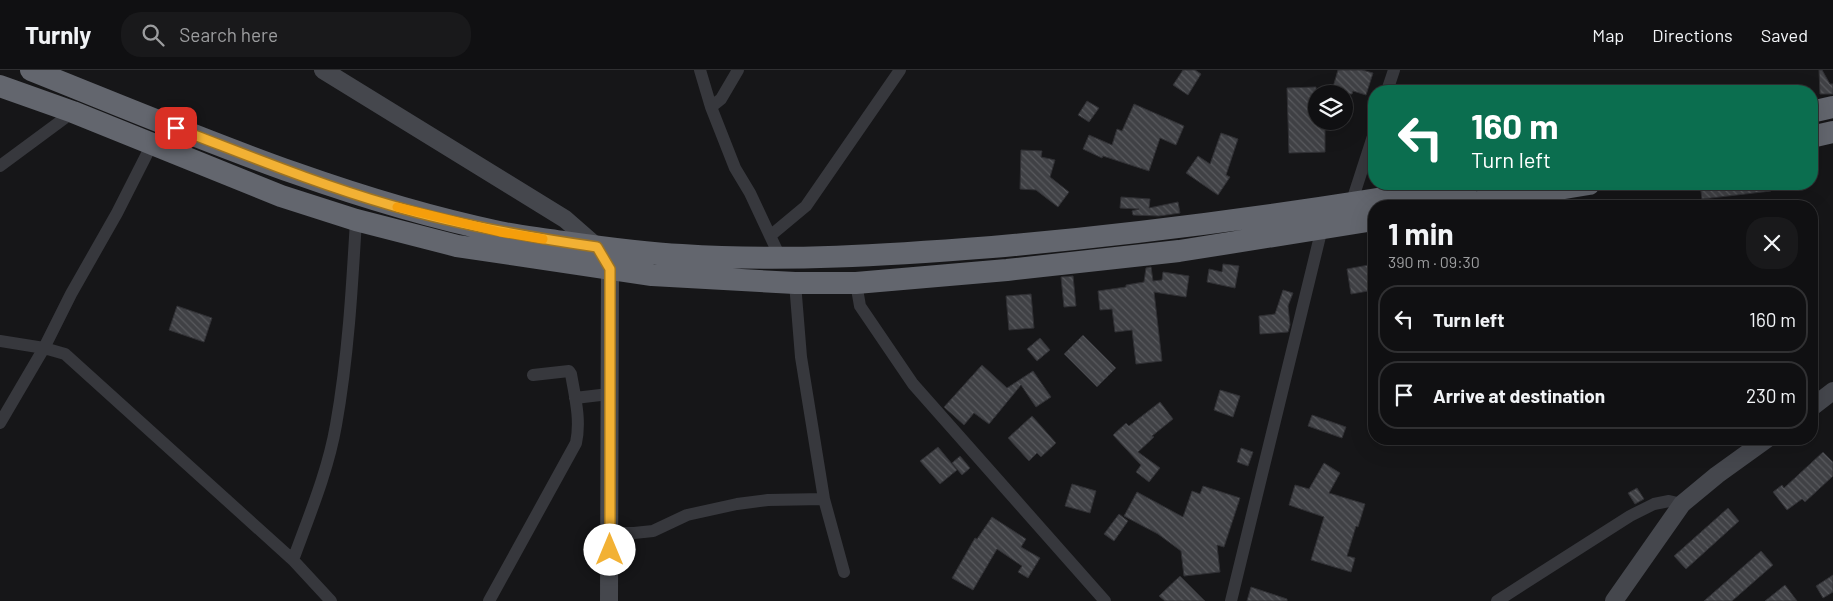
<!DOCTYPE html>
<meta charset="utf-8">
<style>
:root{--surface:#101012;--page:#19191b;--text:#f1f3f6;--muted:#9c9d9f;--line:#303032}
body{margin:0;font-family:Barlow,sans-serif;background:var(--page);color:var(--text);height:100vh;display:flex;flex-direction:column;font-size:19px;white-space:nowrap}
*{box-sizing:border-box;margin:0}
p{font-size:16px;color:var(--muted)}
.icon{flex:none;width:28px;height:28px;fill:none;stroke:currentColor;stroke-width:2;stroke-linecap:round;stroke-linejoin:round}
.map{position:relative;flex:1;overflow:hidden}
.drawer{position:absolute;left:1368px;top:130px;width:450px;height:245px;display:flex;flex-direction:column;background:var(--surface);border-radius:20px;box-shadow:0 5px 20px #0002,0 0 0 1px var(--line)}
.drawer>*{flex:none}
.hud{position:absolute;left:1368px;top:15px;width:450px;height:105px;border-radius:20px;box-shadow:0 5px 20px #0002,0 0 0 1px var(--line);background:#0b6e4f;color:#fff;overflow:hidden}
.tools{position:absolute;left:1308px;top:15px;display:grid;gap:10px}
.tools a{display:grid;place-items:center;width:45px;height:45px;border-radius:50%;background:var(--surface);box-shadow:0 5px 20px #0002,0 0 0 1px var(--line);font-size:25px}
.pin{position:absolute;display:grid;place-items:center;width:42px;height:42px;color:#fff;margin:-21px;border-radius:10px;box-shadow:0 2px 8px #0006}
.me{position:absolute;width:55px;margin:-28px;rotate:0deg;stroke-linejoin:round;filter:drop-shadow(0 0 4px #0008)}
.turn{display:flex;align-items:center;gap:18px;height:105px;padding:0 20px;font-size:22px}
.turn .icon{width:65px;height:65px;stroke-width:2.5}
.turn b{display:block;font-size:35px;line-height:42px}
.round{display:grid;place-items:center;flex:none;width:52px;height:52px;border-radius:20px;background:var(--page)}
.headline{display:flex;align-items:center;justify-content:space-between;height:85px;padding:0 20px}
h1{font-size:30px;font-weight:700;line-height:38px}
ul{padding:0;list-style:none}
li{display:flex;align-items:center;gap:15px;height:68px;margin:0 10px 8px;padding:0 10px;border:2px solid var(--line);border-radius:20px}
li div{flex:1}
li b{display:block;font-size:19px}
li em{font-style:normal}
header{display:flex;align-items:center;gap:30px;box-sizing:border-box;height:70px;padding:0 25px;background:var(--surface);border-bottom:1px solid var(--line)}
header strong{font-size:24px}
nav{display:flex;gap:28px;margin-inline-start:auto;font-size:18px}
.search{width:350px;height:45px;background:var(--page);display:flex;align-items:center;gap:12px;box-sizing:border-box;padding:0 18px;border-radius:20px;color:var(--muted);font-size:19px}
.map>svg:first-child{display:block}
</style>
<header>
<strong>Turnly</strong>
<div class="search"><svg class="icon" aria-label="search" viewBox="0 0 24 24"><circle cx="10" cy="10" r="6"/><path d="M15 15l6 6"/></svg>Search here</div>
<nav><a>Map</a><a>Directions</a><a>Saved</a></nav>
</header>
<div class="map">
<svg width="1833" height="531" viewBox="0 0 1833 531">
<defs>
<pattern id="building-back-hatch" width="6" height="6" patternUnits="userSpaceOnUse" patternTransform="scale(1.25)"><rect width="6" height="6" fill="#404145"/><path d="M-1 5l2 2M0 0l6 6M5-1l2 2" fill="none" stroke="#595a5e"/></pattern>
</defs>
<rect width="100%" height="100%" fill="#161618"/>
<path fill="url(#building-back-hatch)" stroke="#303034" d="M1183,0H1195L1201,4L1188,25L1173,15Z
M1338,0H1362L1373,3L1366,25L1353,21L1352,24H1331Z
M1819,0H1822L1830,14H1833V24H1820Z
M1316,17V51H1325V82L1289,83L1287,18Z
M1087,31L1099,38L1089,52L1078,45Z
M1134,34L1184,56L1176,75L1160,68L1149,101L1103,86L1102,88L1083,79L1089,65L1112,75L1117,59L1122,61Z
M1221,63L1238,69L1226,105L1230,107L1218,125L1186,103L1198,86L1210,94Z
M1021,80L1042,81L1041,87L1055,90L1050,107L1069,122L1058,137L1036,120L1020,119Z
M1700,114H1771V121L1702,129Z
M1121,127L1150,129L1149,138L1178,132L1180,143L1159,146L1133,145L1132,141L1139,139L1120,138Z
M1223,194L1239,196L1235,218L1207,212L1209,199L1222,202Z
M1374,194V220L1351,224L1347,199Z
M1151,197L1153,211L1162,210L1163,202L1189,206L1186,227L1154,222L1162,291L1136,294L1132,260L1115,262L1112,239L1100,240L1098,221L1126,217V215L1144,212L1146,198Z
M1073,206L1076,236L1064,237L1061,207Z
M1283,220L1293,223L1288,236L1290,255L1288,262L1260,264L1259,246L1275,244Z
M1031,224L1034,258L1009,260L1006,226Z
M177,236L212,248L204,272L169,260Z
M1083,265L1116,298L1097,317L1064,284Z
M1040,268L1050,280L1037,291L1027,279Z
M982,295L1007,318L1033,301L1051,327L1036,337L1021,315L989,354L974,343L964,355L944,337Z
M1220,320L1240,326L1233,347L1214,340Z
M1160,332L1173,349L1152,366L1154,367L1138,382L1160,398L1149,412L1136,402L1141,395L1113,365L1126,353L1129,356Z
M1312,345L1346,357L1342,368L1308,356Z
M1032,346L1056,373L1041,387L1037,383L1029,391L1008,368Z
M938,377L957,400L940,414L920,391Z
M1241,378L1253,382L1248,396L1237,392Z
M1823,382L1833,392V406L1805,432L1802,429L1787,440L1773,422L1782,415L1784,418Z
M960,386L970,398L962,405L952,393Z
M1324,393L1340,403L1329,423L1365,434L1358,457L1356,456L1347,486L1355,488L1351,502L1311,490L1324,447L1289,435L1295,415L1309,419Z
M1072,414L1096,421L1090,443L1065,436Z
M1203,416L1240,428L1224,477L1217,475L1220,502L1184,506L1181,481L1158,464L1124,446L1137,422L1183,447L1192,421L1200,424Z
M1637,418L1644,429L1635,434L1628,423Z
M1728,438L1739,451L1686,499L1674,486Z
M1119,444L1128,451L1114,471L1104,464Z
M992,447L1026,469L1021,477L1040,488L1028,508L1018,502L1022,496L997,479L973,520L952,508L975,468L977,469Z
M1761,481L1773,495L1732,531H1704Z
M1833,505V522L1823,528L1816,516Z
M1180,506L1205,531H1165L1159,526Z
M1785,515L1797,531H1765Z
M1251,517L1287,529V531H1247Z"/>
<g fill="none" stroke-linecap="round" stroke-linejoin="round">
<path stroke="#37383d" stroke-width="12" d="M700,0L711,37L735,98L750,123L780,187
M1387,21L1394,0
M711,37L721,29L738,0
M0,96L73,42
M1351,134L1374,63
M770,166L806,136L900,0
M795,213L801,287L824,429L844,502
M856,213L860,236L913,314L1105,531
M0,271L44,278L65,284L293,490L331,531
M575,328L609,324
M0,353L44,278L71,224L117,143L152,74
M610,463H634L653,461L687,445L737,434L768,430L824,429
M293,490C309,446 328,401 336,355C348,288 352,219 356,150
M489,531L576,373C581,350 575,327 571,304L569,301L533,305
M1231,531L1322,158
M1497,531L1630,446L1654,434L1669,431L1682,434"/>
<path stroke="#45474d" stroke-width="18" d="M323,0L565,149L597,177L610,199L609,531
M1811,338L1833,321
M1614,531L1682,434L1717,405L1767,369"/>
<path stroke="#63666e" stroke-width="22" d="M31,0C184,61 337,128 499,162C518,166 538,168 557,171C599,177 640,183 682,185C785,192 889,185 992,177C1152,163 1311,141 1468,114
M0,16L73,42L281,126L356,150L457,176L652,205L795,213H856L1007,200L1179,181L1374,150
M1811,42L1833,37
M1811,67L1833,62
M1454,136L1589,114"/>
</g>
<g fill="none" stroke-linecap="round" stroke-linejoin="round">
<defs>
<path id="route" d="M176,58C247,85 317,114 390,135C458,155 527,167 597,177L610,199V480"/>
</defs>
<use href="#route" stroke="#9d7322" stroke-width="12"/>
<use href="#route" stroke="#f2b134" stroke-width="9"/>
<path stroke="#f59e0b" stroke-width="9" d="M397,137L500,162L543,169"/>
</g>
</svg>
<div class="tools">
<a><svg class="icon" aria-label="layers" viewBox="0 0 24 24"><path d="M12 4l9 5-9 5-9-5zM3 14l9 5 9-5"/></svg></a>
</div>
<div class="pin" style="left:176px;top:58px;background:#d93025"><svg class="icon" aria-label="arrive" viewBox="0 0 24 24"><path d="M6 21V4h12l-3 4 3 4H6"/></svg></div>
<svg class="me" style="left:610px;top:480px" viewBox="-20 -20 40 40"><circle r="19" fill="#fff"/><path d="M0-13L10 11 0 6-10 11z" fill="#f2b134"/></svg>
<div class="hud">
<div class="turn"><svg class="icon" aria-label="left" viewBox="0 0 24 24"><path d="M17 20v-9H6M10 6l-5 5 5 5"/></svg><div><b>160 m</b>Turn left</div></div>
</div>
<section class="drawer">
<div class="headline"><div><h1>1 min</h1><p>390 m · 09:30</p></div><a class="round"><svg class="icon" aria-label="close" viewBox="0 0 24 24"><path d="M6 6l12 12M18 6L6 18"/></svg></a></div>
<ul>
<li><svg class="icon" aria-label="left" viewBox="0 0 24 24"><path d="M17 20v-9H6M10 6l-5 5 5 5"/></svg><div><b>Turn left</b></div><em>160 m</em></li>
<li><svg class="icon" aria-label="arrive" viewBox="0 0 24 24"><path d="M6 21V4h12l-3 4 3 4H6"/></svg><div><b>Arrive at destination</b></div><em>230 m</em></li>
</ul>
</section>
</div>
